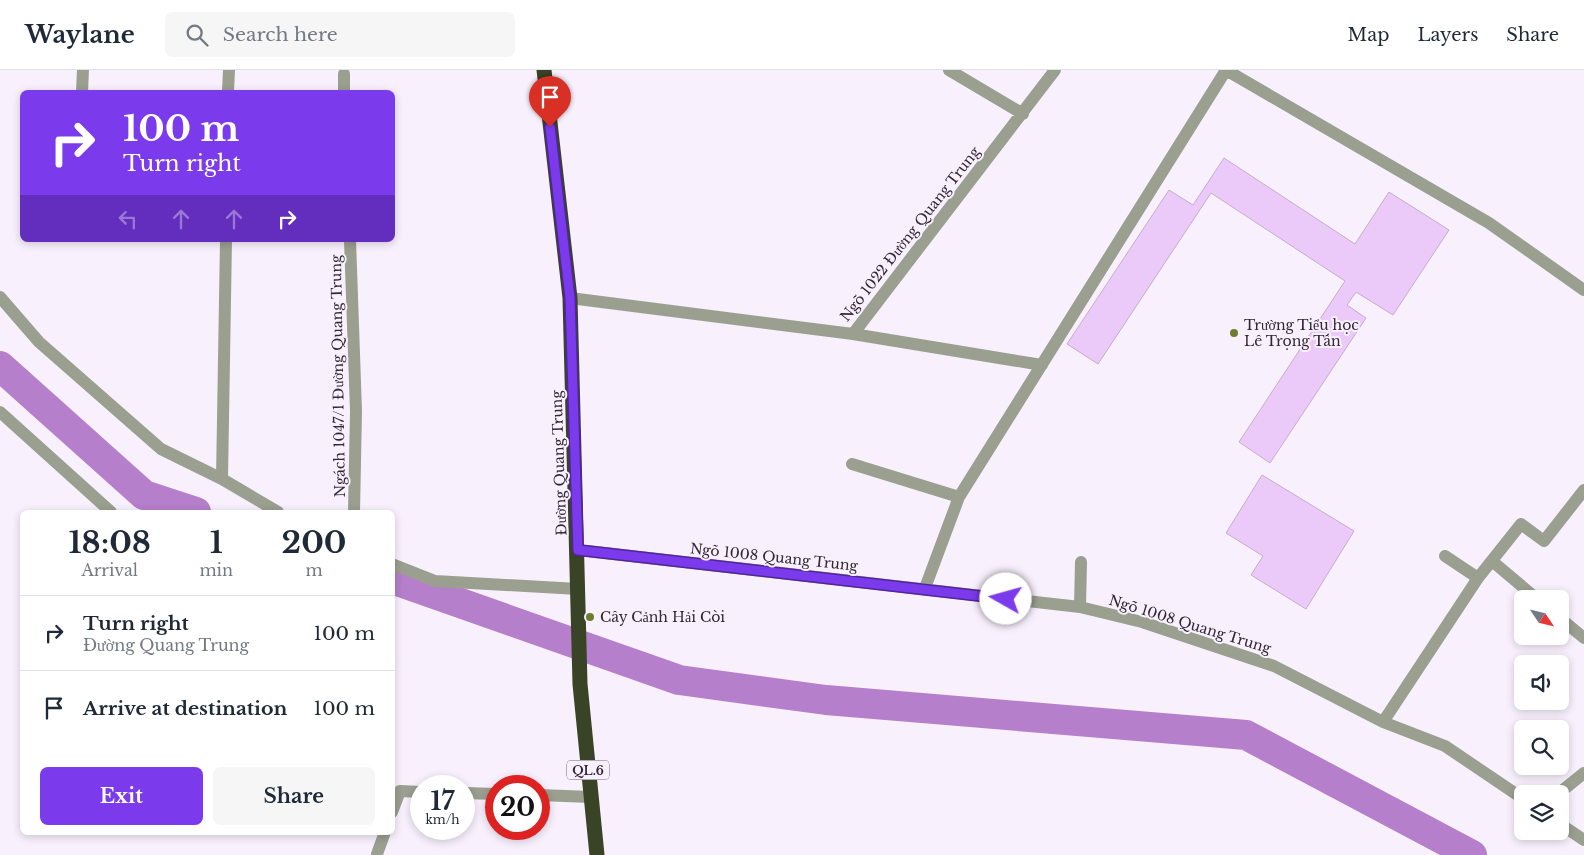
<!DOCTYPE html>
<meta charset="utf-8">
<style>
:root{--surface:#fff;--page:#f6f6f7;--text:#1f2937;--muted:#747a83;--line:#e0e1e3;--accent:#7c3aed}
body{margin:0;font-family:"Libre Baskerville",serif;background:var(--page);color:var(--text);height:100vh;display:flex;flex-direction:column;font-size:19px;white-space:nowrap}
*{box-sizing:border-box;margin:0}
p{font-size:16px;color:var(--muted)}
.icon{flex:none;width:28px;height:28px;fill:none;stroke:currentColor;stroke-width:2;stroke-linecap:round;stroke-linejoin:round}
.map{position:relative;flex:1;overflow:hidden}
.side{position:absolute;left:20px;top:440px;width:375px;height:325px;display:flex;flex-direction:column;background:var(--surface);border-radius:8px;box-shadow:0 2px 8px #0003}
.side>*{flex:none}
.banner{position:absolute;left:20px;top:20px;width:375px;height:152px;border-radius:8px;box-shadow:0 2px 8px #0003;background:#7c3aed;color:#fff;overflow:hidden}
.needle{width:32px;rotate:125deg}
.buttons{position:absolute;left:1514px;top:520px;display:grid;gap:10px}
.buttons a{display:grid;place-items:center;width:55px;height:55px;border-radius:8px;background:var(--surface);box-shadow:0 2px 8px #0003;font-size:25px}
.speed{position:absolute;left:410px;top:705px;display:flex;gap:10px;font-size:25px;font-weight:700;text-align:center}
.speed>*{display:grid;place-content:center;width:65px;height:65px;border-radius:50%;background:var(--surface);box-shadow:0 2px 8px #0003;line-height:1}
.speed small{font-size:12px;font-weight:400}
.speed .limit{border:8px solid #d22;background:#fff;color:#111}
.pin{position:absolute;display:grid;place-items:center;width:42px;height:42px;color:#fff;margin:-51px -21px;border-radius:50% 50% 50% 0;rotate:-45deg;box-shadow:0 0 5px #0007}
.pin .icon{rotate:45deg}
.me{position:absolute;width:55px;margin:-28px;rotate:277deg;stroke-linejoin:round;filter:drop-shadow(0 0 4px #0008)}
.turn{display:flex;align-items:center;gap:18px;height:105px;padding:0 20px;font-size:22px}
.turn .icon{width:65px;height:65px;stroke-width:2.5}
.turn b{display:block;font-size:35px;line-height:42px}
.lanes{display:flex;align-items:center;height:48px;padding:0 20px;background:#0003;justify-content:center;gap:25px;direction:ltr}
.lanes .off{opacity:.35}
.eta{display:flex;justify-content:space-evenly;align-items:center;height:85px;text-align:center}
.eta b{font-size:30px;font-weight:700;line-height:35px}
.action{display:flex;gap:10px;margin-top:auto;padding:10px 20px}
.action a{flex:1;height:58px;border-radius:8px;background:var(--accent);color:#fff;font-size:20px;font-weight:700;line-height:58px;text-align:center}
.action a+a{background:var(--page);color:var(--text)}
ul{padding:0;list-style:none}
li{display:flex;align-items:center;gap:15px;height:75px;padding:0 20px;border-top:1px solid var(--line)}
li div{flex:1}
li b{display:block;font-size:19px}
li em{font-style:normal}
header{display:flex;align-items:center;gap:30px;box-sizing:border-box;height:70px;padding:0 25px;background:var(--surface);border-bottom:1px solid var(--line)}
header strong{font-size:24px}
nav{display:flex;gap:28px;margin-inline-start:auto;font-size:18px}
.search{width:350px;height:45px;background:var(--page);display:flex;align-items:center;gap:12px;box-sizing:border-box;padding:0 18px;border-radius:8px;color:var(--muted);font-size:19px}
.map>svg:first-child{display:block}
</style>
<header>
<strong>Waylane</strong>
<div class="search"><svg class="icon" aria-label="search" viewBox="0 0 24 24"><circle cx="10" cy="10" r="6"/><path d="M15 15l6 6"/></svg>Search here</div>
<nav><a>Map</a><a>Layers</a><a>Share</a></nav>
</header>
<div class="map">
<svg width="1584" height="785" viewBox="0 0 1584 785">
<rect width="100%" height="100%" fill="#f9f0fd"/>
<g fill="none" stroke-linecap="round" stroke-linejoin="round">
<path stroke="#b57fcb" stroke-width="30" d="M0,296L144,425L196,442
M392,509L679,610L826,630L1246,665L1472,785"/>
</g>
<path fill="#ebcafa" stroke="#c3adcc" d="M1224,88L1355,174L1389,122L1449,160L1393,245L1356,222L1347,235L1366,248L1270,393L1239,372L1345,211L1211,123L1098,294L1067,274L1169,120L1193,135Z
M1262,405L1354,461L1306,539L1251,505L1263,486L1226,463Z"/>
<g fill="none" stroke-linecap="round" stroke-linejoin="round">
<path stroke="#9a9f90" stroke-width="12" d="M949,0L1023,44
M344,4V22
M82,22L83,0
M228,22L229,0
M350,170L356,341L354,442
M0,227L39,272L161,379L222,409L278,442
M570,228L853,264L1055,0
M853,264L1042,295
M0,342L111,442
M852,394L959,427
M222,409L226,170
M578,480L1080,537L1142,552L1274,596L1383,652L1445,676L1522,728
M1445,486L1478,508
M1492,491L1537,529
M392,494L435,511L578,519
M925,518L959,427L1226,0L1489,153L1584,220
M1080,537L1081,492
M1560,548L1584,568
M1383,652L1478,508L1521,454L1544,471L1584,420
M464,723L496,724
M1558,724L1584,703
M539,725L591,727
M392,742L400,721L421,722
M1560,754L1584,770
M377,784L385,762"/>
<path stroke="#394325" stroke-width="15" d="M544,0L570,228L580,614L597,785"/>
</g>
<g fill="none" stroke-linecap="round" stroke-linejoin="round">
<defs>
<path id="route" d="M550,57L570,228L578,480L1006,529"/>
</defs>
<use href="#route" stroke="#51269a" stroke-width="12"/>
<use href="#route" stroke="#7c3aed" stroke-width="9"/>
</g>
<g fill="#697e2f" stroke="#f9f0fd" stroke-width="2">
<circle cx="1234" cy="263" r="5"/>
<circle cx="590" cy="547" r="5"/>
</g>
<g text-anchor="middle" dominant-baseline="central" stroke-width="4" stroke-linejoin="round" paint-order="stroke">
<rect fill="#f9f0fd" stroke="#6e6571" stroke-width="1" x="567" y="690.5" width="42" height="19" rx="4"/>
<g font-size="12" font-weight="bold" fill="#322935">
<text x="588" y="700">QL.6</text>
</g>
<g font-size="14" fill="#322935" stroke="#f9f0fd">
<text transform="translate(910 164) rotate(-52)">Ngõ 1022 Đường Quang Trung</text>
<text transform="translate(338 306) rotate(-91)">Ngách 1047/1 Đường Quang Trung</text>
<text transform="translate(559 393) rotate(-92)">Đường Quang Trung</text>
<text transform="translate(774 487) rotate(6)">Ngõ 1008 Quang Trung</text>
<text transform="translate(1190 554) rotate(17)">Ngõ 1008 Quang Trung</text>
</g>
<g font-size="14" fill="#322935" stroke="#f9f0fd" text-anchor="start">
<text x="1244" y="255">Trường Tiểu học<tspan x="1244" dy="16">Lê Trọng Tấn</tspan></text>
<text x="600" y="547">Cây Cảnh Hải Còi</text>
</g>
</g>
</svg>
<div class="buttons">
<a><svg class="needle" viewBox="-14 -14 28 28"><path d="M0-13l5 13h-10z" fill="#e53935"/><path d="M0 13l5-13h-10z" fill="#747a83"/></svg></a>
<a><svg class="icon" aria-label="sound" viewBox="0 0 24 24"><path d="M4 9h4l5-4v14l-5-4H4zM17 9q2 3 0 6"/></svg></a>
<a><svg class="icon" aria-label="search" viewBox="0 0 24 24"><circle cx="10" cy="10" r="6"/><path d="M15 15l6 6"/></svg></a>
<a><svg class="icon" aria-label="layers" viewBox="0 0 24 24"><path d="M12 4l9 5-9 5-9-5zM3 14l9 5 9-5"/></svg></a>
</div>
<div class="speed"><div>17<small>km/h</small></div><div class="limit">20</div></div>
<div class="pin" style="left:550px;top:57px;background:#d93025"><svg class="icon" aria-label="arrive" viewBox="0 0 24 24"><path d="M6 21V4h12l-3 4 3 4H6"/></svg></div>
<svg class="me" style="left:1006px;top:529px" viewBox="-20 -20 40 40"><circle r="19" fill="#fff"/><path d="M0-13L10 11 0 6-10 11z" fill="#7c3aed"/></svg>
<div class="banner">
<div class="turn"><svg class="icon" aria-label="right" viewBox="0 0 24 24"><path d="M7 20v-9h11M14 6l5 5-5 5"/></svg><div><b>100 m</b>Turn right</div></div>
<div class="lanes"><svg class="icon off" aria-label="left" viewBox="0 0 24 24"><path d="M17 20v-9H6M10 6l-5 5 5 5"/></svg><svg class="icon off" aria-label="ahead" viewBox="0 0 24 24"><path d="M12 20V5M6 11l6-6 6 6"/></svg><svg class="icon off" aria-label="ahead" viewBox="0 0 24 24"><path d="M12 20V5M6 11l6-6 6 6"/></svg><svg class="icon" aria-label="right" viewBox="0 0 24 24"><path d="M7 20v-9h11M14 6l5 5-5 5"/></svg></div>
</div>
<section class="side">
<div class="eta">
<div><b>18:08</b><p>Arrival</p></div>
<div><b>1</b><p>min</p></div>
<div><b>200</b><p>m</p></div>
</div>
<ul>
<li><svg class="icon" aria-label="right" viewBox="0 0 24 24"><path d="M7 20v-9h11M14 6l5 5-5 5"/></svg><div><b>Turn right</b><p>Đường Quang Trung</p></div><em>100 m</em></li>
<li><svg class="icon" aria-label="arrive" viewBox="0 0 24 24"><path d="M6 21V4h12l-3 4 3 4H6"/></svg><div><b>Arrive at destination</b></div><em>100 m</em></li>
</ul>
<div class="action"><a>Exit</a><a>Share</a></div>
</section>
</div>
